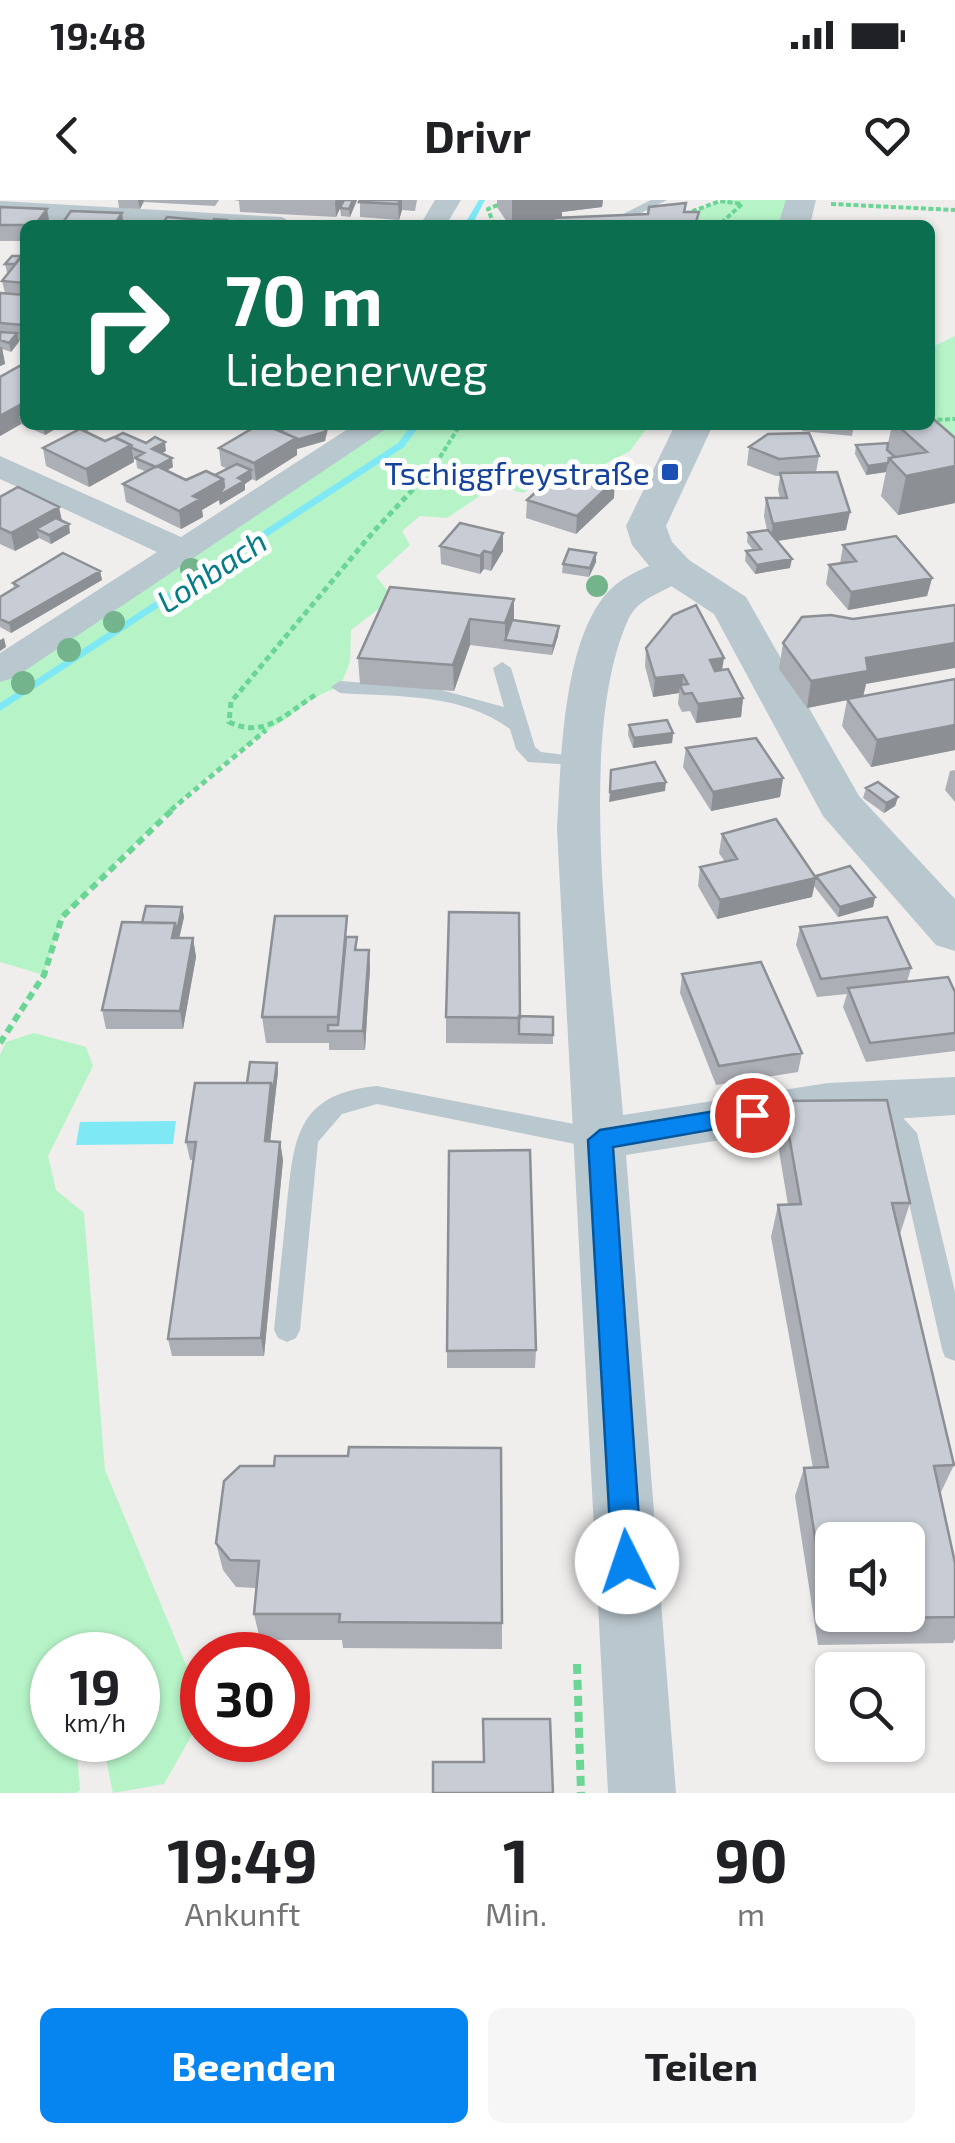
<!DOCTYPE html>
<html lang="de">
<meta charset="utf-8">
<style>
:root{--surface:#fff;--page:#f6f6f6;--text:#202124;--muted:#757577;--accent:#0685f1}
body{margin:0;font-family:"Exo 2",sans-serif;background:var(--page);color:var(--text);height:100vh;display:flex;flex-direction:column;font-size:38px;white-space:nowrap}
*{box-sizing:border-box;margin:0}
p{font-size:32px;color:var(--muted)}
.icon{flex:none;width:55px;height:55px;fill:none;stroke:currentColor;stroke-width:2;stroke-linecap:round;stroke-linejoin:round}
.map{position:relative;height:1593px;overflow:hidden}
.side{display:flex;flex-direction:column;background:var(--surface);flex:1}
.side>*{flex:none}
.banner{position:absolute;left:20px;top:20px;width:915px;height:210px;border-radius:15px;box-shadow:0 2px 8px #0004;background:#0b6e4f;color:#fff;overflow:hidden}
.tools{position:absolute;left:815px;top:1322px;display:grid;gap:20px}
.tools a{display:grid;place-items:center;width:110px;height:110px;border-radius:15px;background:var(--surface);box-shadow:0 2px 8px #0004;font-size:50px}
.speed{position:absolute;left:30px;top:1432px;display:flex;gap:20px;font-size:50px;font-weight:700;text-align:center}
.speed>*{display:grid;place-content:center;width:130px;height:130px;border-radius:50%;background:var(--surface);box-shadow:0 2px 8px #0004;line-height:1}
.speed small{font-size:25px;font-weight:400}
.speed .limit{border:15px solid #d22;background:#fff;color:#111}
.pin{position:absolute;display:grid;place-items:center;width:85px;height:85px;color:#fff;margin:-42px;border:5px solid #fff;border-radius:50%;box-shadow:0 2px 10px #0007}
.me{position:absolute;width:110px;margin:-55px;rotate:356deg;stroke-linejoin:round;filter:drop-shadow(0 0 8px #0008)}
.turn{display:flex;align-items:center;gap:35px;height:210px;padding:0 40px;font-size:45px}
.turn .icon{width:130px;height:130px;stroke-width:2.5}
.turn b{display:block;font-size:70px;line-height:85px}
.eta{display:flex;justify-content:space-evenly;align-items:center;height:170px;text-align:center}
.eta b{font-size:60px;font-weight:700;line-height:70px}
.primary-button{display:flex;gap:20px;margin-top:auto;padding:20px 40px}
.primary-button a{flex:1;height:115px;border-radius:15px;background:var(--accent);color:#fff;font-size:40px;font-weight:700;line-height:115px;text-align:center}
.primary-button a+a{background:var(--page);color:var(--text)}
.status{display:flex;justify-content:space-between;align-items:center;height:70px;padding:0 50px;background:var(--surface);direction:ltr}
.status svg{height:28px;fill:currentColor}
header{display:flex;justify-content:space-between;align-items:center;height:130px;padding:0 40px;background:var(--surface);font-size:45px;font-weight:700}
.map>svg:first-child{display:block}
</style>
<div class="status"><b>19:48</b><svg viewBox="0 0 49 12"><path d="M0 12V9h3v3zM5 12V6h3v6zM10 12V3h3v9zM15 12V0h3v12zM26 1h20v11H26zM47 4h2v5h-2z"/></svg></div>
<header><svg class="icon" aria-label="back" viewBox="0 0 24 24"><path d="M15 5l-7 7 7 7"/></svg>Drivr<svg class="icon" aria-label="heart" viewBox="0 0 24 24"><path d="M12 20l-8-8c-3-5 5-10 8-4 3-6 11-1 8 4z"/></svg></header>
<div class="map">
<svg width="955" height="1593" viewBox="0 0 955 1593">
<rect width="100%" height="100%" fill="#f0eded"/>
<path fill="#b6f3c7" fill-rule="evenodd" d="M727,0H798L794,25H684L681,15Z
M955,136V258L930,225V148Z
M376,225H649L630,251L593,270L562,271L523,293L496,285L447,318L420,316L402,331L410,345L376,376L393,398L351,430L350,462L340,487C314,494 302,508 281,522C203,571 138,642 72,706L62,717L44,775L0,762V470Z
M34,833L86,847L93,866L48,956L56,990L84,1013L105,1270L202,1503V1517L164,1584L113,1593L103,1546L77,1552L80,1590L76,1593H0V855L6,842ZM52,1455H138V1540H52Z"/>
<path fill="#7ee9f5" d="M176,921L173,944L76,945L80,922Z"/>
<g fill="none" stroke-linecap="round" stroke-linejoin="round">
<path fill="#7ee9f5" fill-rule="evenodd" d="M479,0H485L472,25H464Z
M412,225H420L404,247L0,511V503L398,243Z"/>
<path stroke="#6ad595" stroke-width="4" stroke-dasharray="5 2.5" stroke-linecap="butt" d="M831,4L955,10
M685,14L720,1L742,4L719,25
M494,25L488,9L505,2
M930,220L955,219
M432,270L460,225"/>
<path stroke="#6ad595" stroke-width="5" stroke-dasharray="6 4" stroke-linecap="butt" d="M315,495C286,514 265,539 229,522L231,502L374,331L434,267
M171,610L266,530"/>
<path stroke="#6ad595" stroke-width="6" stroke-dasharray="8 5" stroke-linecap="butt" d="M0,843L44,775L62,717L174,608"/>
<path stroke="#6ad595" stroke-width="8" stroke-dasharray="10 6" stroke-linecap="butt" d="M577,1464L581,1593"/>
<path fill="#b9c7ce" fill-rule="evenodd" d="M651,0H667L617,25H601Z
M502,462L511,468L535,547L541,552L589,558L592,562L589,566L528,562L516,549L510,529C461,493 399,497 340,493L331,487L340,481L434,488L504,507L493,468Z
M377,886L600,929L609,932L612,939L609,946L600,949L377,904L342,914L318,942L300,1130L296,1138L287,1142L278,1138L274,1130C278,1091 282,1053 286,1014C294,944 292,894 377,886Z
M871,889L879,892L917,933L955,1092V1161L945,1157L942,1149L894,937L859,898L863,892Z"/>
<path fill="#b9c7ce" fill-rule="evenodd" d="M435,0H461L446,25H420Z
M0,1L282,17L295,25H140L0,17Z
M354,225H392L14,478L0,482V453L157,352L0,279V256L181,337Z
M674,358L687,361L692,369C676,393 641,391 628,420C574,541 613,782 623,915L828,883L955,877V915L828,923L626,955L676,1593H608L557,629C561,564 562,436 611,389C626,374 654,363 674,358Z"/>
<path fill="#b9c7ce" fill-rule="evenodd" d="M786,0H816L810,25H778Z
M675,225H713L666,326L672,342L689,360L746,397L859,596L955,699V751L936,745L823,616L714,414L659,378L632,345L626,326Z"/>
</g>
<g fill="#73b48c">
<circle cx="191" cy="369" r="11"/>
<circle cx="597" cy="386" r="11"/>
<circle cx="114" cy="422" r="11"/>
<circle cx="69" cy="450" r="12"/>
<circle cx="23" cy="483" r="12"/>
</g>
<path fill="#acafb6" d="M118,0H219L215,6L144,2L140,9L119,8Z
M234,0H344L336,17L240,12L239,1Z
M344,0H357L350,17L341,16L340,8Z
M360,0H417L415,11L402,10L399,20L360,17Z
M497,0H603L602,7L562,12V17L648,14L686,3L685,12L543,25H509L497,7Z
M0,7L49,22L25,25V41H0Z
M25,56V141H18L11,152L2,149L5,164L0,166V93H5L2,81L9,73H7L5,64Z
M25,163V225H62L45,235L21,224L0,236Z
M63,225H98L85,232L105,241L166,251L162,253L173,267L166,271L186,280L215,275L228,269L221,266L219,248L280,231L291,225H348L347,230H328L325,241L297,249V255L256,281L252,279L245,284V290L220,305L219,300L202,310L203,317L181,329L126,302L123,284L147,272L137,268L136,258L133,257L134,262L89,287L46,266L43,248L77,231Z
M802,225H854L852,236L802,231Z
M892,225H930L955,266V303L898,315L881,296L886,272L866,275L855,254L856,245L888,243Z
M749,247L819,256L816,272L846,330L778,341L790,368L755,374L745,361L746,351L753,350L747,342L748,333L767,330L764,316L766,298H780L778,290L780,276H776L747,265Z
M567,288L614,298L576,334L526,318L527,300Z
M0,297L62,320L70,333L51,344L39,338L15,351L0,344Z
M503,333V351L491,371L484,369L480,374L441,364L440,346Z
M843,345L932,378L927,396L848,410L826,384L829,365L840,364Z
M596,362L589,377L562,373L563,364Z
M100,371L102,380L11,433L0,427V397L14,388L13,383Z
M514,399V421L558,436L552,455L470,445L454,491L360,484L358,458Z
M783,443L866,484L863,496L955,479V550L871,567L842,526L847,500L807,508L779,469Z
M646,448L722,470L743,498L741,517L696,523L690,511L682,512L678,504L679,493L653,497L645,466Z
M629,525L673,533L672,543L633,548L628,535Z
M686,548L783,578L780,597L711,611L683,567Z
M955,570V602L945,590L950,571Z
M866,588L898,597L895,606L884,613L863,598Z
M722,634L812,697L717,719L698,686L700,667L725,662L719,653Z
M816,676L875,697L873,707L838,717L814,686Z
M182,707L184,717L179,738H193L196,757L183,829H106L102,810L142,723Z
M800,727L911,768L907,782L955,792V851L866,862L843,807L847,794L817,797L796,745Z
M348,737L358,750H369L370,768L365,850H329V843H266L262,817Z
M682,774L802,853L798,872L716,885L680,793Z
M520,816L553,835V844L446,843V817Z
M277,863L278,872L270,942H280L283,960L264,1156H172L168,1139L193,960H190L186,942L247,883Z
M783,901L910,1003L900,1034L954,1265L940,1294L955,1363V1439L953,1443L818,1445L795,1296L804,1268H813L771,1037L778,1005H788L776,933Z
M536,1150L535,1168H447V1151Z
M216,1343L502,1423V1449L343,1448L342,1440H260L254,1414L256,1388L236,1387L223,1370Z"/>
<path fill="#8c8f94" d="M138,0H144L140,9Z
M336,0H344L336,17L335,1Z
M353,0H357L350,17L349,9Z
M400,0H402V10L399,20L398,4Z
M512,0H603L602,7L562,12V23L543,25H512Z
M47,9L50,25H35Z
M122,13L124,25H114Z
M17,133L19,142L11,152L9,143Z
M0,147H2L5,164L0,166Z
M25,202V218L19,216L21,224L0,236V216Z
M44,225H62L45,235L43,226Z
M82,225H98L83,233Z
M328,225L325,241L297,249V255L256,281L254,263L296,238Z
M165,242L166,251L153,258L152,249Z
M131,245L134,262L89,287L86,269Z
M172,258L173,267L157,276L156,267Z
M888,263L886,272L866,275L868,266Z
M955,266V303L898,315L906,276Z
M251,270L252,279L245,284V290L220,305L219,300L202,310L203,317L181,329L179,311L193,296L223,279L238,278Z
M615,280L614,298L576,334L577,316Z
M59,307L63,325L36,329L39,338L15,351L11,333Z
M850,312L846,330L770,342L773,324Z
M69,324L70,333L51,344L49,335Z
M503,333V351L491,371L492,353Z
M484,351V369L480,374V356Z
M596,353V362L589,377L590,368Z
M792,359L790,368L755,374L757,365Z
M100,371L102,380L11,433L9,423Z
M932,378L927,396L848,410L851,392Z
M514,399V424L505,440V423Z
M470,419V445L454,491L453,465Z
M559,426L558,436L552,455L553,446Z
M4,438L6,447L0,451V440Z
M955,443V468L866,484L863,497L807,508L811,481L866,458Z
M724,458L721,477L708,479L710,460Z
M683,475L682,489L680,485L679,493L653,497L655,478Z
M743,498L741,517L696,523L698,504Z
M955,525V550L871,567L877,540Z
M673,533L672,543L633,548L634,538Z
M783,578L780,597L711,611L713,592Z
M666,582L665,591L609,602L610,592Z
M898,597L895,606L884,613L886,603Z
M816,678L812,697L717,719L720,700Z
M875,697L873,707L838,717L840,707Z
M182,707L184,717L175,757L172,738L175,723Z
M193,738L196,757L183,829L180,811Z
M369,750L370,768L365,850L363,831Z
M277,863L278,872L268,960L265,941L271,883Z
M280,942L283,960L264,1156L261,1138Z"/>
<path fill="#c8ccd4" stroke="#8c8f94" stroke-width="2.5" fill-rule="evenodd" d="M344,0H353L349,9L340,8Z
M360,0H400L398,4L359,2Z
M686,3L684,12H699L695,25H551L554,18L648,14L649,7Z
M0,7L47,9L35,25H0Z
M71,11L122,13L114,25H61Z
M167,17L211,21L209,25H162Z
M214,19L227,20L225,25H211Z
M45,21L58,22L56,25H42Z
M238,21L290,23L288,25H236Z
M12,56H21L15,64H5Z
M22,56H25V83L2,81Z
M0,93L25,95V121L23,125L0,123Z
M0,132L17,133L9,143L0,140Z
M25,163V202L0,216V177Z
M930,216L955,238V266L906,276L889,258L927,252L897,225H930Z
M258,225H265L296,238L254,263L219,248Z
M291,225H326L325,232L296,240V238L280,231Z
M80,229L105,241L114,237L131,245L86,269L43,248Z
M123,233L146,243L155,237L165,242L152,249L172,258L156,267L135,258L144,253L132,248L131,245L115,237Z
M809,233L819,256L779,259L749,247L768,234Z
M888,243L887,250L895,257L889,258L888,263L868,266L856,245Z
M237,264L251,270L238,278L244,281L218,296L224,287L223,279L215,275Z
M157,266L186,280L206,271L223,279L193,296L200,299L179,311L123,284Z
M586,271L615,280L577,316L527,300L547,282L567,288Z
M837,272L850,312L773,324L766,298H787L780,273Z
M18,287L59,307L11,333L0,328V297Z
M56,318L69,324L49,335L36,329Z
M460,323L503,333L492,353L484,351L480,356L440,346Z
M768,330L792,359L757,365L746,351L761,349L748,333Z
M896,336L932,378L851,392L829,365L856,361L843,345Z
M569,349L596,353L590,368L563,364Z
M63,353L100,371L9,423L0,419V397L18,386L13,383Z
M390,387L514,399L505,423L470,419L453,465L358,458Z
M696,405L724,458L710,460L715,471L728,469L743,498L698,504L692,493L684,494L680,485L688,484L683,475L655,478L646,448L673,415Z
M955,405V443L866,458L868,471L811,481L783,443L802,417L831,415L853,419Z
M512,420L559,426L553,446L505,440Z
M955,479V525L877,540L847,499Z
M667,520L673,533L634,538L629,525Z
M756,538L783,578L713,592L686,548Z
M655,562L666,582L610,592L611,570Z
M878,582L898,597L886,603L866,588Z
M776,619L816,678L720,700L700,667L737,659L722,634Z
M850,666L875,697L840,707L816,676Z
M146,706L182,707L177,732L175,723H142Z
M449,712L519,713L520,818L446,817Z
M275,716H347L338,817H262Z
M887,717L911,768L821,779L800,727Z
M122,722L175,723L172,738H193L180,811L102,810Z
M346,737H357L355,750H369L363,831H328V825H338Z
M761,762L802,853L719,866L682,774Z
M948,777L955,792V833L870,843L848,788Z
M519,816L553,817V835L519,834Z
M250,862L277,863L273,892L271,883H247Z
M195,883H271L265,941L280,942L261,1138L168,1139L196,942H186Z
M887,900L910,1003H892L954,1265L934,1266L955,1363V1417L828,1419L804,1268L828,1267L778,1005L801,1004L783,901ZM832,1340H908V1415H832Z
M530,950L536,1150L447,1151L449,951Z
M349,1247L501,1248L502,1423L339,1422L340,1414H254L259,1361L230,1360L216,1343L224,1281L240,1266H274L275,1256H348Z
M483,1519H550L553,1593H433V1562H484Z"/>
<path fill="#0685f1" stroke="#04569d" stroke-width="2.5" d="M752,905L761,908L764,915L761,921L613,947L642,1362L638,1372L627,1377L617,1372L612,1362L588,940L600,930Z"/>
<rect fill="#1a4fb4" stroke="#fff" stroke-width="4" x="660" y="262" width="20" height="20" rx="5"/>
<g text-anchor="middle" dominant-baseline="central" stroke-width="10" stroke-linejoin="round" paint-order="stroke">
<g font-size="32" fill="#164399" stroke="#fff" text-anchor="end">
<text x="650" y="272">Tschiggfreystraße</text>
</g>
<g font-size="32" font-style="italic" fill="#047c8a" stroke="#fff">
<text transform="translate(211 370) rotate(-33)">Lohbach</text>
</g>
</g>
</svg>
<div class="tools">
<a><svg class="icon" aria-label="sound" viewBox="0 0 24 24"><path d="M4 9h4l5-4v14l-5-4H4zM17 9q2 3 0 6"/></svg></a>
<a><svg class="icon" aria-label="search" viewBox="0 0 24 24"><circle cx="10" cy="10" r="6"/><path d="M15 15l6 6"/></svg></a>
</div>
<div class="speed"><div>19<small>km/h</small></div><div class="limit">30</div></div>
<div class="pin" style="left:752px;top:915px;background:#d93025"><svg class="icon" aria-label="arrive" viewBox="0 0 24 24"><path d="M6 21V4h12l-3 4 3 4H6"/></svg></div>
<svg class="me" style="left:627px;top:1362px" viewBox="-20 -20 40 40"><circle r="19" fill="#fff"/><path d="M0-13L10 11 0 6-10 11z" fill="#0685f1"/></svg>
<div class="banner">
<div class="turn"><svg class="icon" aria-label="right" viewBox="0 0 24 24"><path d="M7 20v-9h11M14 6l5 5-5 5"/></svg><div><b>70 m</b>Liebenerweg</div></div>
</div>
</div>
<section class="side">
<div class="eta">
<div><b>19:49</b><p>Ankunft</p></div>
<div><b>1</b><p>Min.</p></div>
<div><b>90</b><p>m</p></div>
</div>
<div class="primary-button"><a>Beenden</a><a>Teilen</a></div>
</section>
